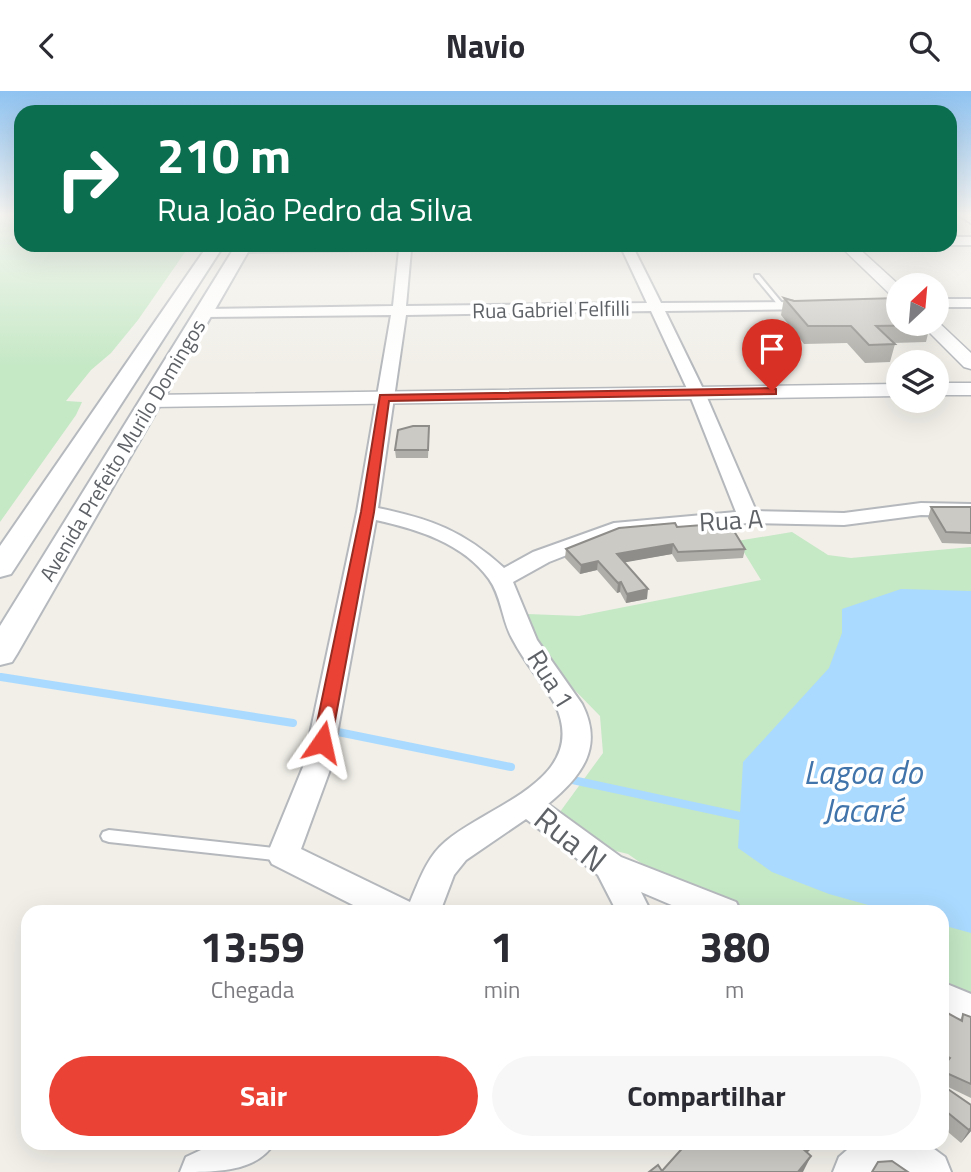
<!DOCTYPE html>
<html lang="pt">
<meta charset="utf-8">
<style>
:root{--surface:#fff;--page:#f7f7f7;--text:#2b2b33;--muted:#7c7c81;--accent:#ea4335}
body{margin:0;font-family:"Titillium Web",sans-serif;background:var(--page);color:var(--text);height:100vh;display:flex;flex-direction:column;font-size:26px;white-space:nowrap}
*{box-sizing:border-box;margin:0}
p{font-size:23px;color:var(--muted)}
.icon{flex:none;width:38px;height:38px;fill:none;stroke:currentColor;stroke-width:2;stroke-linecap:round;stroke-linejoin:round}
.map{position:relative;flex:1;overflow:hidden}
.details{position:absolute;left:21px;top:814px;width:928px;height:245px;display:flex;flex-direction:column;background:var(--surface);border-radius:21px;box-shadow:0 7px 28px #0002}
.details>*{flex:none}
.guide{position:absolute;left:14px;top:14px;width:943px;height:147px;border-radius:21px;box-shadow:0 7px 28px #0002;background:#0b6e4f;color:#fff;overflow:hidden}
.needle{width:46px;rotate:26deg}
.fabs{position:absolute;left:886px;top:182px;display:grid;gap:14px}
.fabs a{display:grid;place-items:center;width:63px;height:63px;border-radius:50%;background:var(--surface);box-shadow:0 7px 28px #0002;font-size:35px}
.pin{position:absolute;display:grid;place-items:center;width:60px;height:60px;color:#fff;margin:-72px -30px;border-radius:50% 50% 50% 0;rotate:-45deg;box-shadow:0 0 7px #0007}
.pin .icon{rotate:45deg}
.me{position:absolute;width:77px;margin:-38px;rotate:11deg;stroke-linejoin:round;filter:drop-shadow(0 0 5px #0008)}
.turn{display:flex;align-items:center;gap:24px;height:147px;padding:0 28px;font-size:32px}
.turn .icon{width:91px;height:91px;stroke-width:2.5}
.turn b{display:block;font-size:49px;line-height:60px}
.eta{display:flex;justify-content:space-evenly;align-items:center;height:119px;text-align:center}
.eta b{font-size:42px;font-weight:700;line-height:49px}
.button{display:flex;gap:14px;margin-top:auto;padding:14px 28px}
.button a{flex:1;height:80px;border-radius:42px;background:var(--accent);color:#fff;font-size:28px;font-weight:700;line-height:80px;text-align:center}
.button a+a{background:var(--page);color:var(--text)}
header{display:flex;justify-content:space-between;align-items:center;height:91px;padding:0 28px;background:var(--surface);font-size:32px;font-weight:700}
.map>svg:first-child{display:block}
</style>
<header><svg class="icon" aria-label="back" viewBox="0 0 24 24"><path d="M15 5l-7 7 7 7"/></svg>Navio<svg class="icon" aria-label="search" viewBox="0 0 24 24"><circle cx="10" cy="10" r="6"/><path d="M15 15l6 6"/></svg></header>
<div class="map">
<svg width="971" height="1081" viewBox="0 0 971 1081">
<rect width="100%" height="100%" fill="#f1efe8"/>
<path fill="#c5e8c5" d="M0,123H21V154H190L138,229L111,262L91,279L66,310L82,311L76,324L0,431Z
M792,441L828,464L851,467L971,456V908L942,896V821H749L724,809L671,793L628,763L583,752L557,725L603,662L600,625L556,580L528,537L527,523L579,525L761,489L737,450Z"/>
<path fill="#aadaff" d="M901,498L971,500V842L942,834V821H893L829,803L772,781L738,757L743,671L829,577L842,542V518Z"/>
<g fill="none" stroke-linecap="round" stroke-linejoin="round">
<path stroke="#aadaff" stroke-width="8" d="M1,586L293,632
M338,641L511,676
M568,688L749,727"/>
<defs>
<path id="service" d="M755,184H759L783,213V215H779L755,186Z
M109,739L283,758L289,760L291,764L289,768L283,770L109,751L103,749L101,745L103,741Z"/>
<path id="minor" d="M957,123H970L971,132Z
M950,146H971V154H950Z
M240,154H619L613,158L411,159L406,215L647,212L620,154H632L661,212L822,211L824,214L817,218L665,220L705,302L756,420L844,422L921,412L971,413V425L921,424L844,434L748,432L618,444L549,471L513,491L537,549L582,613C604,656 582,685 548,713L621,766L736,811L741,821H688L641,801L651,821H617L598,784L526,728L466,769L454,784L440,821H367L272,773L267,764L303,676L357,421L391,224L204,226L197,222L204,218L393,215L399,159L242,161L236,157ZM651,220L689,302L736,421L614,432L533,461L504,477C464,440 431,428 378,417L406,224ZM376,429C417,438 463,452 489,488C502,506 502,531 513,549C525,572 542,591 555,613C591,689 489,713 445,751C427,766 419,790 410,811L301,758L331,676Z
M936,208H971V216H936Z
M942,891L971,903V937L942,924Z
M216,1052H274C257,1081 216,1081 180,1081L186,1066Z
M855,1052H926L945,1066L951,1081H896L890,1076L884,1081H833L839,1066Z"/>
<path id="tertiary" d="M839,154H855L899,194L898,207L892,205Z
M936,229L971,262V278L964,276L921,233H936Z
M936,292H971V304H936Z
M898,293V305L150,316L143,314L140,310L143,306L150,304Z"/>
<path id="secondary" d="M208,154H224L15,477L11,483L0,486V455Z
M236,154H252L17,563L12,571L0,574V535Z"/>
</defs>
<use href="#service" stroke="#b5b8bc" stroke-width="4"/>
<use href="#minor" stroke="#b5b8bc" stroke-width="4"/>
<use href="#tertiary" stroke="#b5b8bc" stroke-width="3"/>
<use href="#secondary" stroke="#b6babf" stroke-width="4"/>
<use href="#service" fill="#fff" fill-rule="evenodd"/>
<use href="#minor" fill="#fff" fill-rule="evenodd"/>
<use href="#tertiary" fill="#fff" fill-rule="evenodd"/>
<use href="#secondary" fill="#fff" fill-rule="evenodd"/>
</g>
<path fill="#afaea9" d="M784,207L930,234L926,251L893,252L895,253L890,271L865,272L847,252L804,253L781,224Z
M429,343L428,367H396L395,359Z
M931,416H971V453L942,452L928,427Z
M677,436L745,458L743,467L677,471L672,463L624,471L647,508L626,512L620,501L617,502L597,479L580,483L565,467L566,458Z
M942,919L960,929L963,923L971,926V1007L942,993Z
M942,994L971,1014V1040L961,1052L942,1036Z"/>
<path fill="#8f8d8a" d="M673,453L672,463L616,473L617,463Z
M598,470L597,479L580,483L581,474Z
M621,491L620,501L617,502L618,492Z
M648,498L647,508L626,512L627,503Z
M971,1037V1040L961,1052L969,1039Z
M808,1052H817L797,1072L802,1057Z
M811,1065L803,1081H798Z"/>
<path fill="#cccac5" stroke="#8f8d8a" stroke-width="2" d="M784,207L794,210L898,207V233H929L930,234L876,235L895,253L869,254L851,235H808Z
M413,335H429L428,359H395L398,339Z
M931,416H971V442L946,441Z
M675,432L677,436L729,432L745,458L678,461L673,453L617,463L648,498L627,503L621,491L618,492L598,470L581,474L566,458L619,437Z
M942,919L962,930L963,923L971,926V993L942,980V977L950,967L942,962Z
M942,994L971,1014V1037L969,1039L942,1017Z
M687,1052H808L802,1057L811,1065L798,1081H649L658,1074L662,1080Z
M892,1070L908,1081H872L878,1071Z"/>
<linearGradient id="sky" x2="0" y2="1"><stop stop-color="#8fc3f1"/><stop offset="0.45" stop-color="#f9f8f5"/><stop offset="1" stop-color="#f9f8f5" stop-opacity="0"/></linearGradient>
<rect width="971" height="275" fill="url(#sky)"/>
<path fill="#ea4335" stroke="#982c22" stroke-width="2" d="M772,297L776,298V303L389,310L374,421L331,651L328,655H315L313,651L361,421L380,304Z"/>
<g text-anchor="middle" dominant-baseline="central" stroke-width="7" stroke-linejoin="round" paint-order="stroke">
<g font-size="21" fill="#5f6368" stroke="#fff">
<text transform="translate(551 218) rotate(-1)">Rua Gabriel Felfilli</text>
<text transform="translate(122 359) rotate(-59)">Avenida Prefeito Murilo Domingos</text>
</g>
<g font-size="26" fill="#5f6368" stroke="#fff">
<text transform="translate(731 429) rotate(-3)">Rua A</text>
<text transform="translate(551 588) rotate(58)">Rua 1</text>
</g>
<g font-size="32" fill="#5f6368" stroke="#fff">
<text transform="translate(571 748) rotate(39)">Rua N</text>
</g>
<g font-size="33" font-style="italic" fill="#4174aa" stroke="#fff">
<text x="863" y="681">Lagoa do<tspan x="863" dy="38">Jacaré</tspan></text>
</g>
</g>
</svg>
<div class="fabs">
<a><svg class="needle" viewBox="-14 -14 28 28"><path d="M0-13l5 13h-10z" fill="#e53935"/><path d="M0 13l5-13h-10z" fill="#7c7c81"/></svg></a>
<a><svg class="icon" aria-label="layers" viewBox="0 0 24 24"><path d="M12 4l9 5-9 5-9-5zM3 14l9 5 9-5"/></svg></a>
</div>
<div class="pin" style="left:772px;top:300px;background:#d93025"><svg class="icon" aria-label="arrive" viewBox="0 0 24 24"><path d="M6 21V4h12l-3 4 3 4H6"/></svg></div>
<svg class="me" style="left:322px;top:651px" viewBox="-20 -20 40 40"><path d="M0-17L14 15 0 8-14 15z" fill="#ea4335" stroke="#fff" stroke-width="4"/></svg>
<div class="guide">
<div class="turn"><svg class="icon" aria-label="right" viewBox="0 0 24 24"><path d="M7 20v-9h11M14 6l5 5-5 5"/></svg><div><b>210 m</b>Rua João Pedro da Silva</div></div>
</div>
<section class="details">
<div class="eta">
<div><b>13:59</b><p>Chegada</p></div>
<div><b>1</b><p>min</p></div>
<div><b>380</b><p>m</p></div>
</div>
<div class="button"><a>Sair</a><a>Compartilhar</a></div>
</section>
</div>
